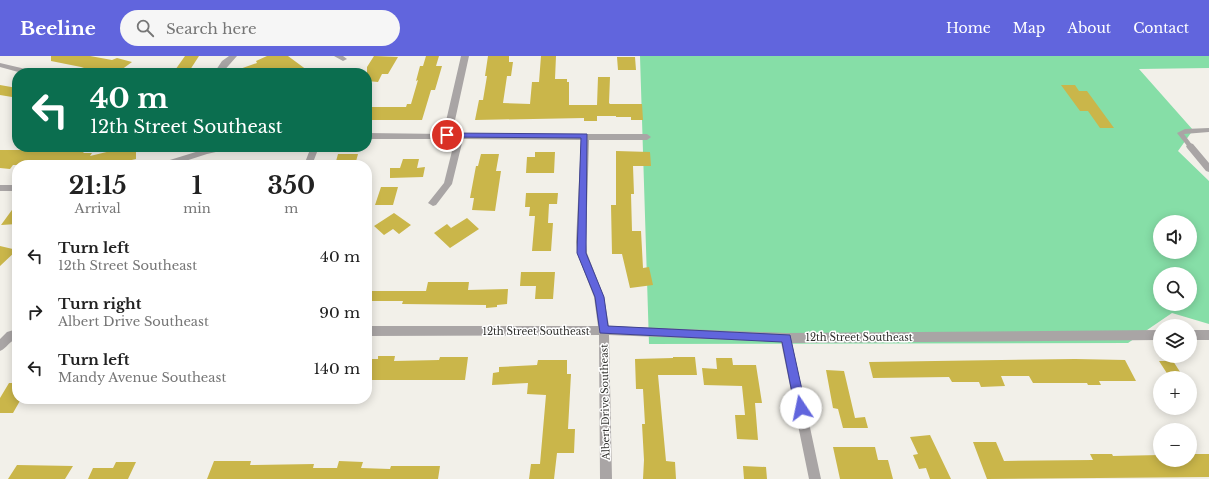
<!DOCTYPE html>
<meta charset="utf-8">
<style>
:root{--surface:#fff;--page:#f6f6f6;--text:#222;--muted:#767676;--accent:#6165dd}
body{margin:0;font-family:"Libre Baskerville",serif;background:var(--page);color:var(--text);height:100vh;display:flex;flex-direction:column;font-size:15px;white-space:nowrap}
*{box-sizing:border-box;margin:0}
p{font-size:13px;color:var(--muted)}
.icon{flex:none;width:22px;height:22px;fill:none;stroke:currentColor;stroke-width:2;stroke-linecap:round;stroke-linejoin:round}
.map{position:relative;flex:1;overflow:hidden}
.details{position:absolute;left:12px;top:104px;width:360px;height:244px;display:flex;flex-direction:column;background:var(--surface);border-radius:16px;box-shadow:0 2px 10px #0003}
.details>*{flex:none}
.guide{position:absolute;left:12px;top:12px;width:360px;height:84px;border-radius:16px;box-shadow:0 2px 10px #0003;background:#0b6e4f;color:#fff;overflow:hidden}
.tools{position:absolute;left:1153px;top:159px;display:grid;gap:8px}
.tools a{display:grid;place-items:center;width:44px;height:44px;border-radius:50%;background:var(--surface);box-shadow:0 2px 10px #0003;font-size:20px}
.pin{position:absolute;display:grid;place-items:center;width:34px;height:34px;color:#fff;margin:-17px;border:2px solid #fff;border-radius:50%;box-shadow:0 1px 4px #0007}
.me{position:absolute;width:44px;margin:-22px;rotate:349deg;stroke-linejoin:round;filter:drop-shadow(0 0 3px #0008)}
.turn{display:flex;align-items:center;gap:14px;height:84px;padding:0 12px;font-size:18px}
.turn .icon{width:52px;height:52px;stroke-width:2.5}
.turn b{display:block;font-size:28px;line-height:34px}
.eta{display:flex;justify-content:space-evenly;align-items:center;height:68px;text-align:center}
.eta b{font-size:24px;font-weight:700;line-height:28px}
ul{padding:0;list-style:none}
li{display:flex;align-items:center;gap:12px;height:56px;padding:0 12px}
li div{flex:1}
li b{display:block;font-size:15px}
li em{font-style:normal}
header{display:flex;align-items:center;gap:24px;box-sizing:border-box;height:56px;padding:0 20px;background:var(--accent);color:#fff}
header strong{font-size:19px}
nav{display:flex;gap:22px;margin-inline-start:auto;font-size:14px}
.search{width:280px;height:36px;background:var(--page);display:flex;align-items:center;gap:10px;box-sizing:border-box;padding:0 14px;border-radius:22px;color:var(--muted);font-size:15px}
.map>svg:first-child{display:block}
</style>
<header>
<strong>Beeline</strong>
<div class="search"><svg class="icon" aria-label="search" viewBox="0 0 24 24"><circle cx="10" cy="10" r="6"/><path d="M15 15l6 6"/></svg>Search here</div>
<nav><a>Home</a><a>Map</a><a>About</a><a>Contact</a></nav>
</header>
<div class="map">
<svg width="1209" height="423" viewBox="0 0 1209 423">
<rect width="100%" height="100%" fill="#f2f0e9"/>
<path fill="#86dea7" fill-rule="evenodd" d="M640,0H1209V12L1139,13L1193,74L1178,95L1209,125V268L1172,257L1128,287L649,288ZM1160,166H1190V196H1160ZM1160,218H1190V248H1160Z"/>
<path fill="#cab64a" d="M51,0H90L112,4L117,2L132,6L117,17H99L81,11L51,5Z
M185,0H199L188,17H173Z
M267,0H288L311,17H234V15L257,7L256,5Z
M374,0L398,1L388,18H382L378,26L367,25V11Z
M426,0H439L436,10H442L435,34H431L422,64H372V62H367V51H406L407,48H411L418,24L416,25L420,10H423Z
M488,0H509V6H513L511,20H507L503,47L530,48L532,26H539L541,0H556L555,23H567V26H569V49H597L598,21H610L609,47L610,48H642L643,64H631V61H616V60H597V65H584V62L475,64L479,44H483L487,20H485Z
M617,1H635L636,14H618Z
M0,29L17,32V38L12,41L0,39Z
M1061,29H1075L1079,35H1087L1114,72H1100L1088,55H1080Z
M119,91H136V103L119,107V104L105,107V106H86L84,109H13L10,113L0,112V94H26L25,95H85L83,97H92L90,100L119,93Z
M616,95L650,96L651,110H633L634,138H631L632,175H641L643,212L649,211L653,229L630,232L622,198H612L611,149H616Z
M535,96H555L554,117H526L527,101H535Z
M338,98H358L355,109H335Z
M481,98H499L496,115H501L495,155L472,154L474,142H470L476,110H478Z
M403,103H419L417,112L425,111L423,121L390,122V112H400Z
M381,131H398L393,149H375Z
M526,137H558L557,148H549L548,167H553L551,195H532L535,160H529L530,151H525Z
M17,147V168L1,169Z
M394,157L411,169L399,178L393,173L384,179L374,170Z
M467,162L479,173L450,192L434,177L447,168L451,172Z
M0,190L17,194L0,210Z
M521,216H555L553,243H535L536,230H520Z
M428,226H469L468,234L508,233L507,248L497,249V251L486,252V249L402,248L403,245H367V235H426Z
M378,300H395L394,305L439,304L440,301H468L465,324H367V303H378Z
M673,301H695L697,319H658L666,405L675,406L676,423H643L644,404L642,368H645L643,333H636L635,303L673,302Z
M716,302H732L733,309H756L762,347H755L758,384L737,383L735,359H745L742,330L704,329L702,312L717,313Z
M1075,303L1125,304L1136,325H1099L1101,329H1088L1087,327H1033L1029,320H1001L1005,330L981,331L979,326H952L949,321L873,322L869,306Z
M538,304H567V318H571L568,373H575L574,397H557L554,423H529L531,408H540L546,339L527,338L528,327L492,329L493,317L499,316V311L537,309Z
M1159,305H1173L1184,322H1170Z
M826,314L844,315L855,362L865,361L868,372H843L838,353L833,352Z
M9,327H17V343H21L13,357H0V342Z
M930,379L951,423H930L926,412L919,413L913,399L918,398L910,381Z
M973,386H996L1004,405L1093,404L1090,398H1112L1113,400L1160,399V404H1190V398H1209V421L987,423Z
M833,391H875L878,404H888L893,423H840Z
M214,405H251L250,409L314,408L313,412H337L339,405L363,406L361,412L390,413L391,410H440L438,423H207Z
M116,406H136L128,423H88L93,412H113Z
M17,409L73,410L65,423H8Z
M743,410L766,411L767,423H744Z"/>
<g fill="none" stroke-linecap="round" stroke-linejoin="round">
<path fill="#a9a5a5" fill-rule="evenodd" d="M1209,72V76L1184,78L1193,90L1190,92L1188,91L1177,77L1185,73Z"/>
<path fill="#a9a5a5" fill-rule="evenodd" d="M229,0H237L222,17H214L222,5Z
M334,0H343L347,3L343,5Z
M461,0H469L452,78H647L651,81L647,84H589L586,186L587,197L604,241L609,270L786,277L1160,274V284L792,287L821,423H809L781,286L609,279L612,423H600L599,279L367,280V270H598L594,241L577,197L576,186L581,84L463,83L452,128L436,149L433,150L428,147L444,127L455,83H367V77L443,78Z
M0,7L34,15L35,17H22L0,11Z
M1190,87L1193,88L1209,107V116L1206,115L1187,92L1186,90Z
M212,91H230L229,93L207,98L173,109H159L160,107Z
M311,91H319L312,109H304Z
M0,129H17V135H0Z
M17,273V283C10,284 7,292 0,295V283L7,276Z
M1190,274H1209V284H1190Z"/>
</g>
<path fill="#6165dd" stroke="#3f4290" d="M447,77L587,78L586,197L604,241L608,270L790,279L806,352L804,356L801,357L797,356L795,352L782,286L600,277L595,241L577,197L581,82L444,81V78Z"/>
<g text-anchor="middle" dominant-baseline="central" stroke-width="3" stroke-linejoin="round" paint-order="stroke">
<g font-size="10" fill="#32322f" stroke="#fff">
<text x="536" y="275">12th Street Southeast</text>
<text x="859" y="281">12th Street Southeast</text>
<text transform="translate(605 346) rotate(-91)">Albert Drive Southeast</text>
</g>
</g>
</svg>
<div class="tools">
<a><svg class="icon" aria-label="sound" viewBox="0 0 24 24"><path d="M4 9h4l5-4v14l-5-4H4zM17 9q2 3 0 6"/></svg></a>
<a><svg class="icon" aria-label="search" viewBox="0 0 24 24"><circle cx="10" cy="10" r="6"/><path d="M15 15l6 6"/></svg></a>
<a><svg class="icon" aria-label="layers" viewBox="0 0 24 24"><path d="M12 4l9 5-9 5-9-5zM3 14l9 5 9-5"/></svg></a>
<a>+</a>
<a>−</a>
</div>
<div class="pin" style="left:447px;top:79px;background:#d93025"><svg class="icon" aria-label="arrive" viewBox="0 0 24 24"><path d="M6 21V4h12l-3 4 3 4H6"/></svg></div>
<svg class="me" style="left:801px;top:352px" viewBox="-20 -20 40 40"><circle r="19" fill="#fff"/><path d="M0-13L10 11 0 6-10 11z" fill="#6165dd"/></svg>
<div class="guide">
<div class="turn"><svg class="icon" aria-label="left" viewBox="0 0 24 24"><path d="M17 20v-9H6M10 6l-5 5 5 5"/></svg><div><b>40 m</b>12th Street Southeast</div></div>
</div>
<section class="details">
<div class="eta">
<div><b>21:15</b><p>Arrival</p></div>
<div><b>1</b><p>min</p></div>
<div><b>350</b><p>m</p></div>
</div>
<ul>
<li><svg class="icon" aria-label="left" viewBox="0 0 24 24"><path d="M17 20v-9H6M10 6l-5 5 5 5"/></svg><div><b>Turn left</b><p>12th Street Southeast</p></div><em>40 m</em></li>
<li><svg class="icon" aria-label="right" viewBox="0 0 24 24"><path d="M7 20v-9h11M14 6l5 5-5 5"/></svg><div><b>Turn right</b><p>Albert Drive Southeast</p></div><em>90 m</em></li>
<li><svg class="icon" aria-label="left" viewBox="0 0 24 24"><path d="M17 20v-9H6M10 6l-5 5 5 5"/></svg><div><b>Turn left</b><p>Mandy Avenue Southeast</p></div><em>140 m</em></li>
</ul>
</section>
</div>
